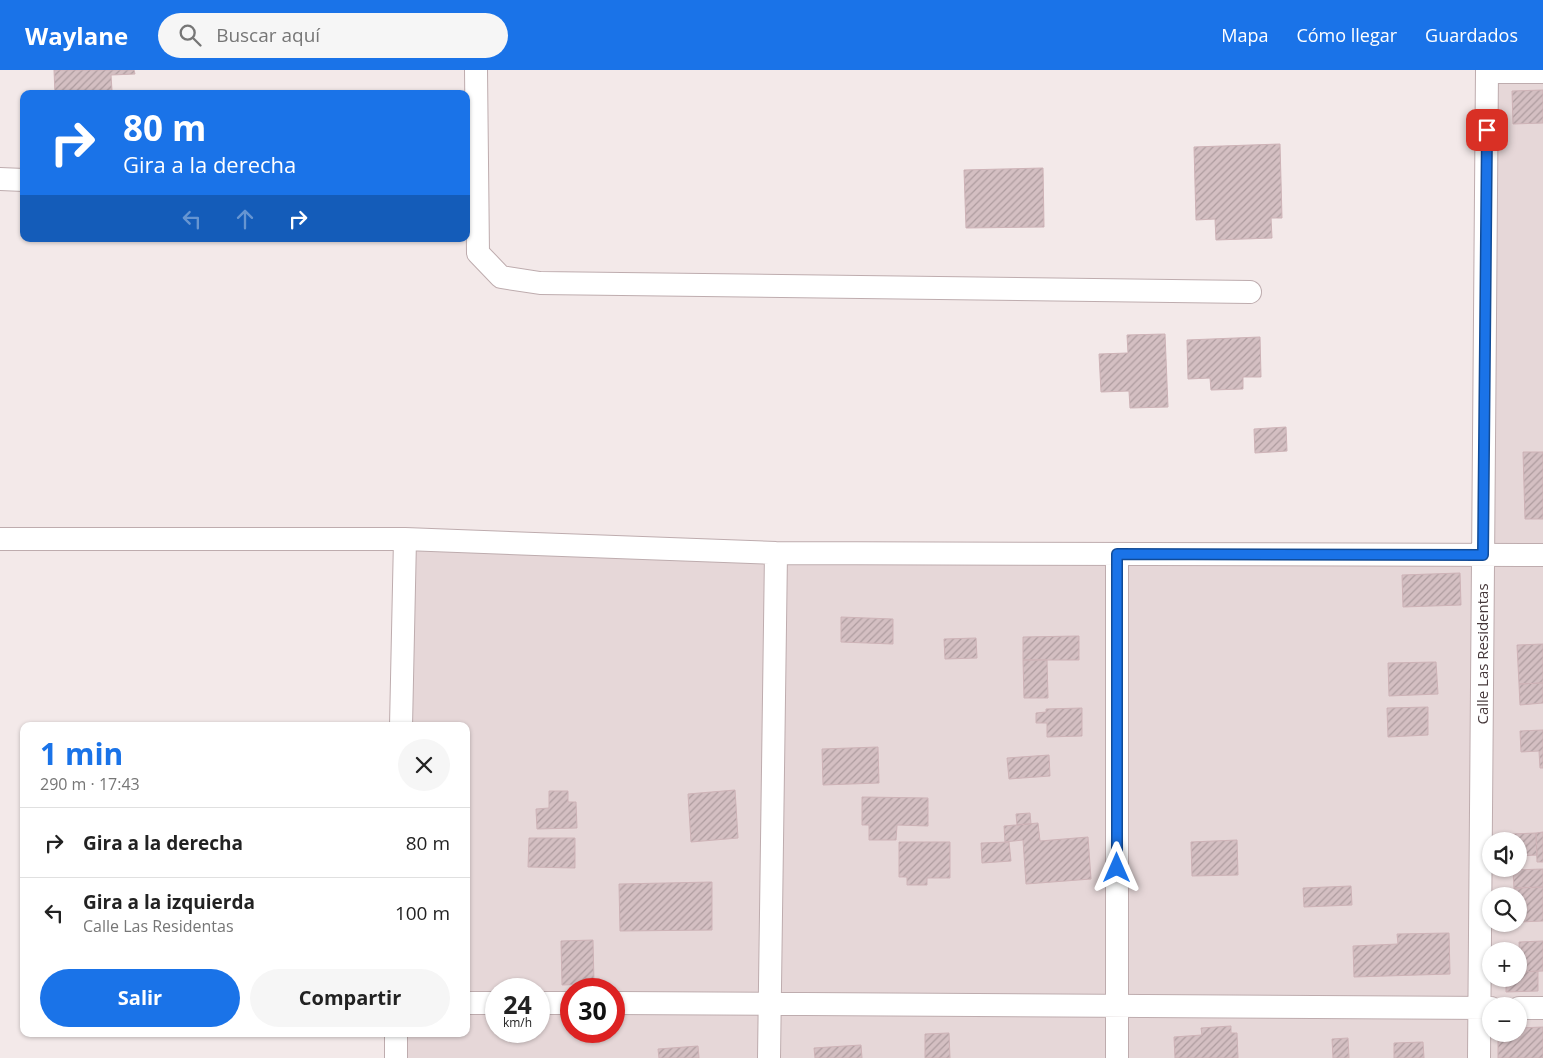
<!DOCTYPE html>
<html lang="es">
<meta charset="utf-8">
<style>
:root{--surface:#fff;--page:#f6f6f6;--text:#222;--muted:#767676;--line:#e0e0e0;--accent:#1a73e8}
body{margin:0;font-family:"Open Sans",sans-serif;background:var(--page);color:var(--text);height:100vh;display:flex;flex-direction:column;font-size:19px;white-space:nowrap}
*{box-sizing:border-box;margin:0}
p{font-size:16px;color:var(--muted)}
.icon{flex:none;width:28px;height:28px;fill:none;stroke:currentColor;stroke-width:2;stroke-linecap:round;stroke-linejoin:round}
.map{position:relative;flex:1;overflow:hidden}
.drawer{position:absolute;left:20px;top:652px;width:450px;height:315px;display:flex;flex-direction:column;background:var(--surface);border-radius:10px;box-shadow:0 1px 4px #0004}
.drawer>*{flex:none}
.hud{position:absolute;left:20px;top:20px;width:450px;height:152px;border-radius:10px;box-shadow:0 1px 4px #0004;background:#1a73e8;color:#fff;overflow:hidden}
.buttons{position:absolute;left:1482px;top:762px;display:grid;gap:10px}
.buttons a{display:grid;place-items:center;width:45px;height:45px;border-radius:50%;background:var(--surface);box-shadow:0 1px 4px #0004;font-size:25px}
.speed{position:absolute;left:485px;top:908px;display:flex;gap:10px;font-size:25px;font-weight:700;text-align:center}
.speed>*{display:grid;place-content:center;width:65px;height:65px;border-radius:50%;background:var(--surface);box-shadow:0 1px 4px #0004;line-height:1}
.speed small{font-size:12px;font-weight:400}
.speed .limit{border:8px solid #d22;background:#fff;color:#111}
.pin{position:absolute;display:grid;place-items:center;width:42px;height:42px;color:#fff;margin:-21px;border-radius:10px;box-shadow:0 2px 8px #0006}
.me{position:absolute;width:55px;margin:-28px;rotate:0deg;stroke-linejoin:round;filter:drop-shadow(0 0 4px #0008)}
.turn{display:flex;align-items:center;gap:18px;height:105px;padding:0 20px;font-size:22px}
.turn .icon{width:65px;height:65px;stroke-width:2.5}
.turn b{display:block;font-size:35px;line-height:42px}
.lanes{display:flex;align-items:center;height:48px;padding:0 20px;background:#0003;justify-content:center;gap:25px;direction:ltr}
.lanes .off{opacity:.35}
.round{display:grid;place-items:center;flex:none;width:52px;height:52px;border-radius:26px;background:var(--page)}
.headline{display:flex;align-items:center;justify-content:space-between;height:85px;padding:0 20px}
h1{font-size:30px;font-weight:700;line-height:38px;color:var(--accent)}
.primary-button{display:flex;gap:10px;margin-top:auto;padding:10px 20px}
.primary-button a{flex:1;height:58px;border-radius:30px;background:var(--accent);color:#fff;font-size:20px;font-weight:700;line-height:58px;text-align:center}
.primary-button a+a{background:var(--page);color:var(--text)}
ul{padding:0;list-style:none}
li{display:flex;align-items:center;gap:15px;height:70px;padding:0 20px;border-top:1px solid var(--line)}
li div{flex:1}
li b{display:block;font-size:19px}
li em{font-style:normal}
header{display:flex;align-items:center;gap:30px;box-sizing:border-box;height:70px;padding:0 25px;background:var(--accent);color:#fff}
header strong{font-size:24px}
nav{display:flex;gap:28px;margin-inline-start:auto;font-size:18px}
.search{width:350px;height:45px;background:var(--page);display:flex;align-items:center;gap:12px;box-sizing:border-box;padding:0 18px;border-radius:28px;color:var(--muted);font-size:19px}
.map>svg:first-child{display:block}
</style>
<header>
<strong>Waylane</strong>
<div class="search"><svg class="icon" aria-label="search" viewBox="0 0 24 24"><circle cx="10" cy="10" r="6"/><path d="M15 15l6 6"/></svg>Buscar aquí</div>
<nav><a>Mapa</a><a>Cómo llegar</a><a>Guardados</a></nav>
</header>
<div class="map">
<svg width="1543" height="988" viewBox="0 0 1543 988">
<defs>
<pattern id="building-hatch" width="6" height="6" patternUnits="userSpaceOnUse" patternTransform="scale(1.25)"><rect width="6" height="6" fill="#d4bfc2"/><path d="M-1 1l2-2M0 6l6-6M5 7l2-2" fill="none" stroke="#ae9c9f"/></pattern>
</defs>
<rect width="100%" height="100%" fill="#f3e9e9"/>
<path fill="#e6d7d8" fill-rule="evenodd" d="M1487,0H1543V988H396V964H466V656H401L405,469L1483,485ZM1491,771H1519V799H1491ZM1491,826H1519V854H1491ZM1491,881H1519V909H1491ZM496,919H539V961H496ZM571,919H614V961H571ZM1491,936H1519V964H1491Z"/>
<path fill="url(#building-hatch)" stroke="#ceb3b7" d="M54,0H134L135,4L111,5L112,21L55,24Z
M1543,20V53L1513,54L1512,21Z
M1280,74L1282,148H1271L1272,168L1216,170L1215,149L1196,150L1194,77Z
M1043,98L1044,157L966,158L964,100Z
M1165,264L1168,337L1130,338L1129,321L1101,322L1099,284L1128,283L1127,265Z
M1260,267L1261,307H1243V319L1211,320L1210,308L1188,309L1187,270Z
M1286,357L1287,381L1255,383L1254,359Z
M1523,382H1543V449H1525Z
M1460,503L1461,535L1403,537L1402,505Z
M841,547L893,549V574L841,572Z
M1079,566V590H1023V567Z
M976,568L977,588L945,589L944,569Z
M1543,574V613L1519,614L1517,575Z
M1023,590H1047L1048,628H1024Z
M1436,592L1438,624L1389,626L1388,593Z
M1543,613V633L1520,635L1519,614Z
M1428,637V665L1388,667L1387,638Z
M1082,638V666L1047,667V653H1036V643L1046,642V639Z
M1543,660V698H1540L1539,681L1521,682L1520,661Z
M878,677L879,713L823,715L822,679Z
M1049,685L1050,706L1009,709L1007,688Z
M735,720L738,768L691,772L688,724Z
M549,721H568V732H576L577,758L537,759L536,739L549,738Z
M862,727L928,728V756L897,755L896,770H869V755H862Z
M1030,743L1031,754L1017,755L1016,744Z
M1038,753L1040,771L1088,767L1091,809L1026,814L1023,770L1005,772L1004,756Z
M1543,762V792H1537L1536,763Z
M1536,763L1537,785L1519,786V771H1513L1512,764Z
M529,768H575V798L528,797Z
M1237,770L1238,805L1192,806L1191,772Z
M899,772H950V808H927V815H907V807H899Z
M1009,772L1011,791L982,793L981,773Z
M1543,799V817L1514,818L1513,800Z
M712,812V860L620,861L619,814Z
M1351,816L1352,835L1304,837L1303,818Z
M1543,817V851L1519,852V826H1514V818Z
M1449,863L1450,904L1354,907L1353,876L1398,874L1397,864Z
M593,870L594,914L562,915L561,871Z
M1543,871V901L1520,902L1519,872Z
M1538,901V921L1506,922V909H1519V902Z
M1231,956V963H1237L1238,988H1175L1174,967L1202,965L1201,958Z
M1543,957V988H1498V964H1519V958Z
M949,963L950,988H925V964Z
M1348,968L1349,988H1333L1332,969Z
M1423,972L1424,988H1394V973Z
M861,975L862,988H815L814,978Z
M698,976L699,988H659L658,979Z"/>
<g fill="none" stroke-linecap="round" stroke-linejoin="round">
<defs>
<path id="street" d="M476,0L478,183L501,207L540,213L1250,222
M1487,2H1543
M0,109L24,110
M0,469H405L776,483L1543,485
M1117,484V988
M401,656L405,469
M466,933H496
M539,933H571
M614,933L1491,938
M1519,938H1543
M396,988V964
M769,988L776,483
M1479,988L1487,0"/>
</defs>
<use href="#street" stroke="#beacae" stroke-width="24"/>
<use href="#street" stroke="#fff" stroke-width="22"/>
</g>
<g fill="none" stroke-linecap="round" stroke-linejoin="round">
<defs>
<path id="route" d="M1117,798V484L1483,485L1487,60"/>
</defs>
<use href="#route" stroke="#114b97" stroke-width="12"/>
<use href="#route" stroke="#1a73e8" stroke-width="9"/>
</g>
<g text-anchor="middle" dominant-baseline="central" stroke-width="4" stroke-linejoin="round" paint-order="stroke">
<g font-size="15" fill="#46383a" stroke="#fff">
<text transform="translate(1482 584) rotate(-90)">Calle Las Residentas</text>
</g>
</g>
</svg>
<div class="buttons">
<a><svg class="icon" aria-label="sound" viewBox="0 0 24 24"><path d="M4 9h4l5-4v14l-5-4H4zM17 9q2 3 0 6"/></svg></a>
<a><svg class="icon" aria-label="search" viewBox="0 0 24 24"><circle cx="10" cy="10" r="6"/><path d="M15 15l6 6"/></svg></a>
<a>+</a>
<a>−</a>
</div>
<div class="speed"><div>24<small>km/h</small></div><div class="limit">30</div></div>
<div class="pin" style="left:1487px;top:60px;background:#d93025"><svg class="icon" aria-label="arrive" viewBox="0 0 24 24"><path d="M6 21V4h12l-3 4 3 4H6"/></svg></div>
<svg class="me" style="left:1117px;top:798px" viewBox="-20 -20 40 40"><path d="M0-17L14 15 0 8-14 15z" fill="#1a73e8" stroke="#fff" stroke-width="4"/></svg>
<div class="hud">
<div class="turn"><svg class="icon" aria-label="right" viewBox="0 0 24 24"><path d="M7 20v-9h11M14 6l5 5-5 5"/></svg><div><b>80 m</b>Gira a la derecha</div></div>
<div class="lanes"><svg class="icon off" aria-label="left" viewBox="0 0 24 24"><path d="M17 20v-9H6M10 6l-5 5 5 5"/></svg><svg class="icon off" aria-label="ahead" viewBox="0 0 24 24"><path d="M12 20V5M6 11l6-6 6 6"/></svg><svg class="icon" aria-label="right" viewBox="0 0 24 24"><path d="M7 20v-9h11M14 6l5 5-5 5"/></svg></div>
</div>
<section class="drawer">
<div class="headline"><div><h1>1 min</h1><p>290 m · 17:43</p></div><a class="round"><svg class="icon" aria-label="close" viewBox="0 0 24 24"><path d="M6 6l12 12M18 6L6 18"/></svg></a></div>
<ul>
<li><svg class="icon" aria-label="right" viewBox="0 0 24 24"><path d="M7 20v-9h11M14 6l5 5-5 5"/></svg><div><b>Gira a la derecha</b></div><em>80 m</em></li>
<li><svg class="icon" aria-label="left" viewBox="0 0 24 24"><path d="M17 20v-9H6M10 6l-5 5 5 5"/></svg><div><b>Gira a la izquierda</b><p>Calle Las Residentas</p></div><em>100 m</em></li>
</ul>
<div class="primary-button"><a>Salir</a><a>Compartir</a></div>
</section>
</div>
